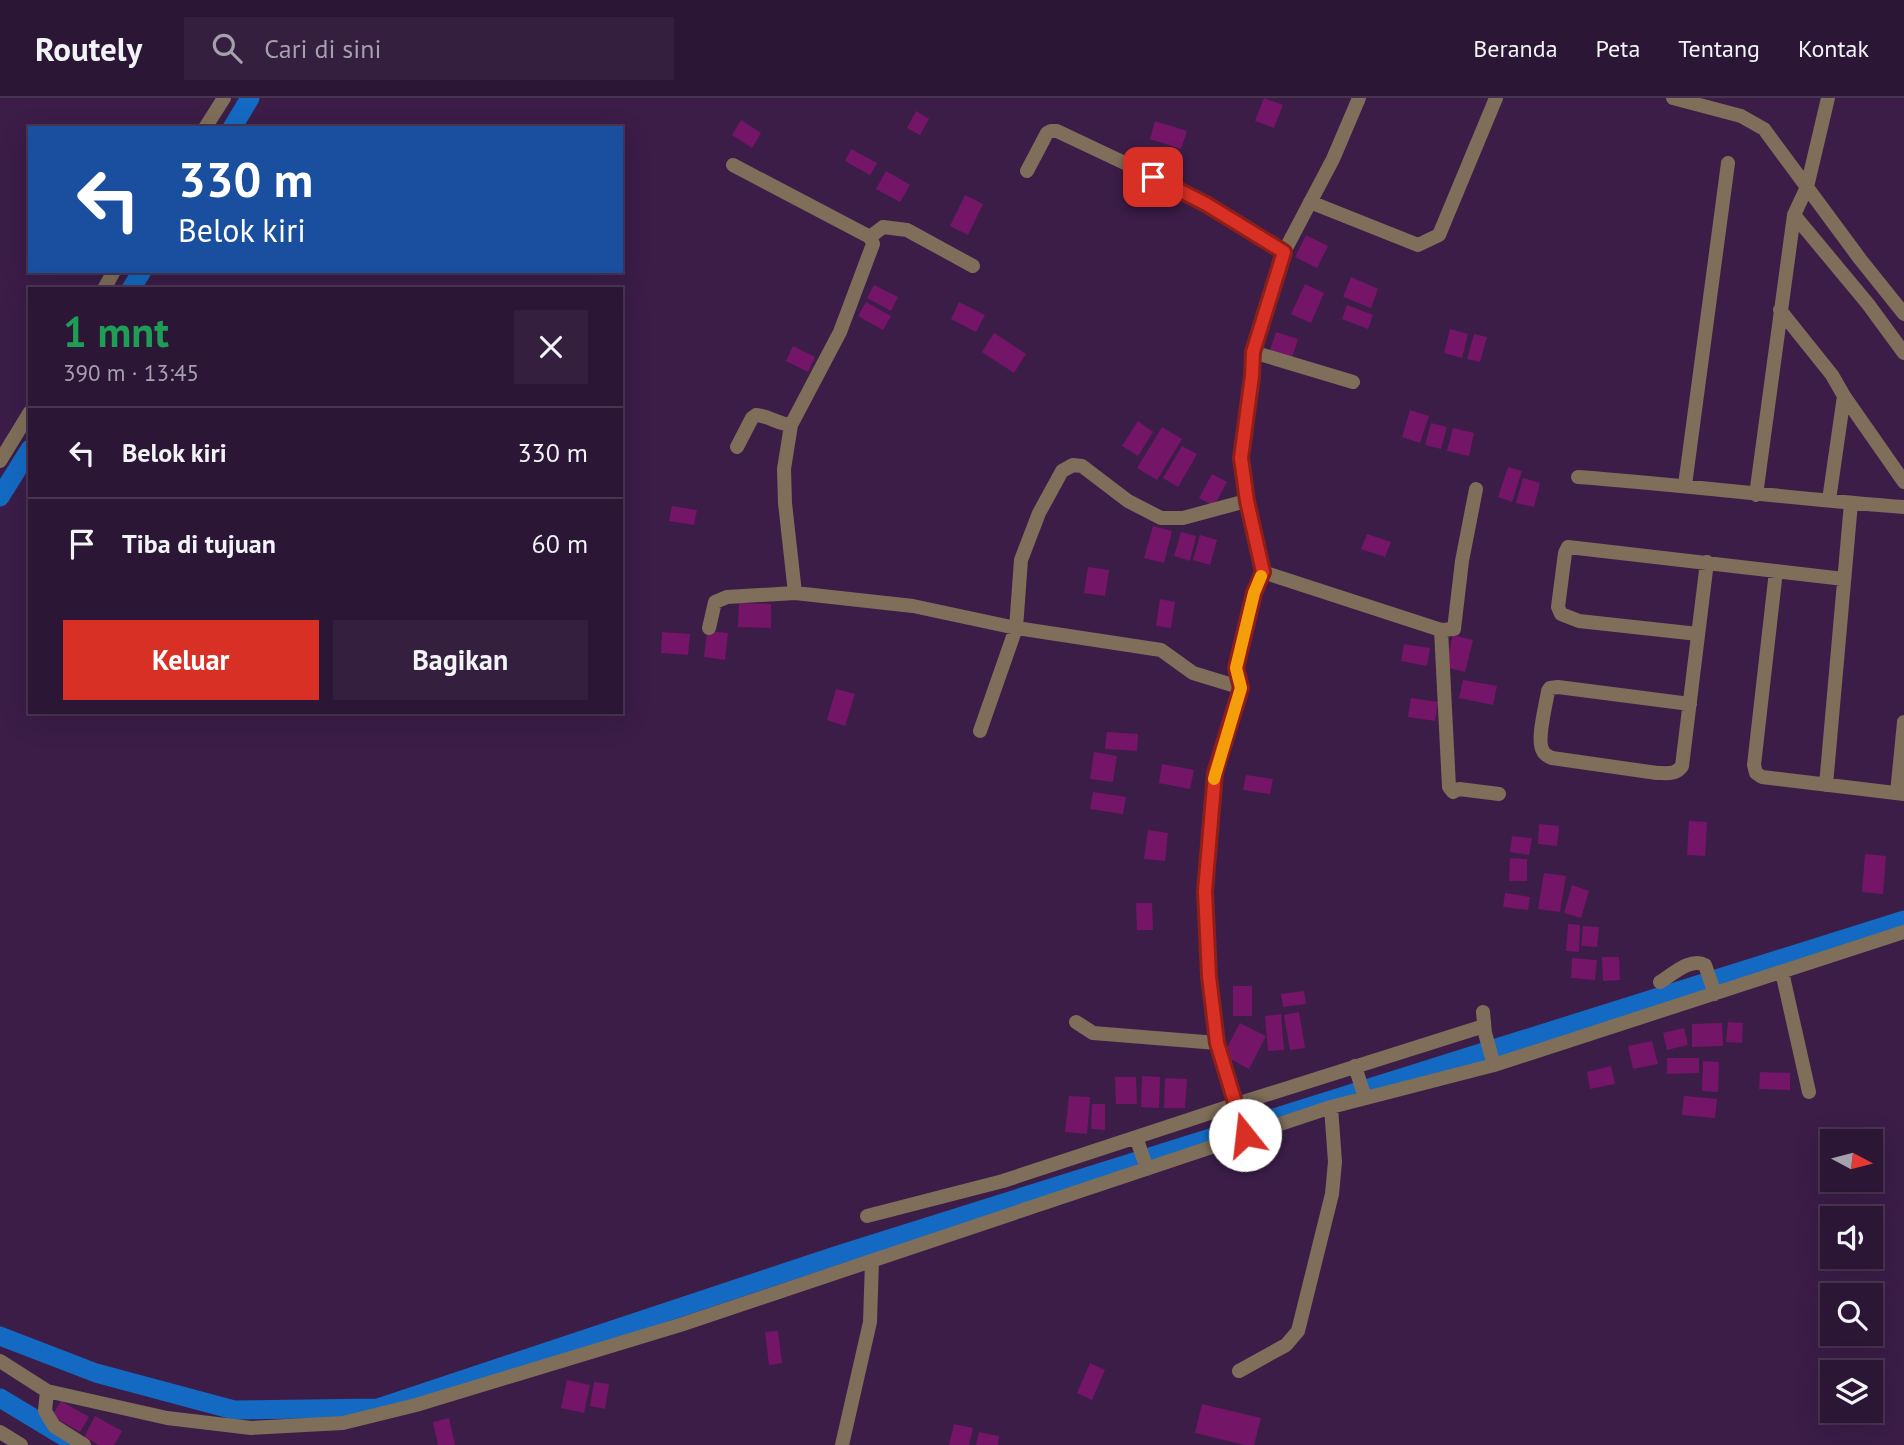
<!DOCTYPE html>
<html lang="id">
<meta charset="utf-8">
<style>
:root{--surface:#2c1636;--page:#341f3e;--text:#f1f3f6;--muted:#a69fad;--line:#483551;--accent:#d93025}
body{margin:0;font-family:"PT Sans",sans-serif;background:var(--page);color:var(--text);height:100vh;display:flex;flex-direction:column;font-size:26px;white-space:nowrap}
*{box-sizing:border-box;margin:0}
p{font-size:23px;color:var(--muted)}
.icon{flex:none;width:38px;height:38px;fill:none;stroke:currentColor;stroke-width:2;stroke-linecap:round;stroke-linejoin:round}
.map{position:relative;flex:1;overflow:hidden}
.side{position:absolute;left:28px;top:189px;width:595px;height:427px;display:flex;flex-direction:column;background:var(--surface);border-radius:0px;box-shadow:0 7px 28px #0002,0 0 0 2px var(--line)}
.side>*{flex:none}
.banner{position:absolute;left:28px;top:28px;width:595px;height:147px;border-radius:0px;box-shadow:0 7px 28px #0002,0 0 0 2px var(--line);background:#1a4fa0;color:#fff;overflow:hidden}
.needle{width:46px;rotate:97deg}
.controls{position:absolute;left:1820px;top:1031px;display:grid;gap:14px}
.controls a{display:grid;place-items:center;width:63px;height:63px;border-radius:0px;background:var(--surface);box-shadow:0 7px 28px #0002,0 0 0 2px var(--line);font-size:35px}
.pin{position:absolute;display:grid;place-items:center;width:60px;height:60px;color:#fff;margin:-30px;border-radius:14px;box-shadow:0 4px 10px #0006}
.me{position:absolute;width:77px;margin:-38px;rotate:344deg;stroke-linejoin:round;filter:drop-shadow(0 0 5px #0008)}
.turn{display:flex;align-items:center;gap:24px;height:147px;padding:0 35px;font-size:32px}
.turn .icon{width:91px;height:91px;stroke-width:2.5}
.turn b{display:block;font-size:49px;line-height:60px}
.round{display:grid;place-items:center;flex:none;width:74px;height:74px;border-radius:0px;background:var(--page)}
.summary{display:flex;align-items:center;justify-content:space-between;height:119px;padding:0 35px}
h1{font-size:42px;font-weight:800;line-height:52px;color:#1e9e55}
.action{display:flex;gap:14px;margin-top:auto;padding:14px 35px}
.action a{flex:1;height:80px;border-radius:0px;background:var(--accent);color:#fff;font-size:28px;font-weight:800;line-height:80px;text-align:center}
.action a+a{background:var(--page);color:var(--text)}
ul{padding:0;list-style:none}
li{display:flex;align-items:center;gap:21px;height:91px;padding:0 35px;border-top:2px solid var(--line)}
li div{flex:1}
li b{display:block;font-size:26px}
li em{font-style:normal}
header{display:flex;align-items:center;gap:42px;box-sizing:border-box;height:98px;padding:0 35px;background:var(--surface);border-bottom:2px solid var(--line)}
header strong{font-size:33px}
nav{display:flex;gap:38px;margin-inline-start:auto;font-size:24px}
.search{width:490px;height:63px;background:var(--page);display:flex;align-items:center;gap:18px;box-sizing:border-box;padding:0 24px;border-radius:0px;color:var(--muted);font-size:26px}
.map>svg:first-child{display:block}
</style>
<header>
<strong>Routely</strong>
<div class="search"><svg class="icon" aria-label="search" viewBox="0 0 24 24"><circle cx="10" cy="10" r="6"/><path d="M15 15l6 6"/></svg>Cari di sini</div>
<nav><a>Beranda</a><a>Peta</a><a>Tentang</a><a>Kontak</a></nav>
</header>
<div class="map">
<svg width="1904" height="1347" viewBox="0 0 1904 1347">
<rect width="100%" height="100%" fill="#3b1d48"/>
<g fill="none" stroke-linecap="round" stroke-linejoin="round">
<path stroke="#146ac2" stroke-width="19" d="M232,30L250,0
M131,191L142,173
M0,399L30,351
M0,1238L96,1275L234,1312L378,1310L838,1157L1904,822
M0,1300L68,1341"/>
</g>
<path fill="#751568" d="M1264,0L1283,7L1274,30L1255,23Z
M916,13L929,21L920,37L907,30Z
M741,22L761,35L752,50L732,37Z
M1155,23L1187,33L1181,51L1150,41Z
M851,51L877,65L870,77L845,63Z
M1148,52L1175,64L1167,81L1140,69Z
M886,73L910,87L900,104L876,91Z
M965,97L983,106L968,137L950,128Z
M1306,137L1328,148L1317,170L1295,159Z
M1351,179L1378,191L1371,210L1343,199Z
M1305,186L1324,195L1311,225L1291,216Z
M874,187L898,199L891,213L867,200Z
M866,204L891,218L883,232L858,218Z
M959,204L985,217L976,234L951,221Z
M1347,207L1373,217L1368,231L1342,221Z
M1450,231L1468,236L1462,260L1444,255Z
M1276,234L1298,241L1291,262L1269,255Z
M994,235L1026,256L1014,275L982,254Z
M1474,236L1487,239L1480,264L1467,261Z
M793,248L815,259L808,274L786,263Z
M1410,312L1429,318L1420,345L1402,339Z
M1138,323L1153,334L1138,358L1122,348Z
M1431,325L1447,329L1441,351L1425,347Z
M1162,329L1182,341L1157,382L1137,370Z
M1453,330L1474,335L1469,358L1447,353Z
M1182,348L1197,356L1178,389L1163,380Z
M1508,369L1522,373L1512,404L1498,399Z
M1212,376L1227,384L1214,408L1199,400Z
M1523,380L1540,385L1534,409L1516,405Z
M672,408L697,412L694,427L669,423Z
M1153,428L1172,433L1164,465L1144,460Z
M1181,434L1196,438L1190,463L1174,458Z
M1367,436L1391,444L1385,459L1361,451Z
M1200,437L1217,442L1210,467L1193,462Z
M1088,469L1109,472L1105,498L1084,495Z
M1160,501L1175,504L1171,530L1156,528Z
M739,505L771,506V530L738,529Z
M707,533L728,535L725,562L704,559Z
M662,534L690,536L688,557L661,555Z
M1453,537L1473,542L1465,574L1445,569Z
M1404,546L1430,550L1427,568L1401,563Z
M1463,582L1497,588L1493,607L1459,600Z
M836,591L855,596L845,628L827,622Z
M1411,600L1438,604L1435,623L1408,619Z
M1107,634L1138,636L1137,653L1105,651Z
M1094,654L1117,658L1113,684L1090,681Z
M1162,666L1194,672L1190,691L1159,685Z
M1246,677L1273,681L1270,696L1243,692Z
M1093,694L1126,699L1123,716L1090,711Z
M1689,723L1707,724L1705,758L1687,757Z
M1539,726L1559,728L1557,748L1538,746Z
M1148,732L1168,735L1165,763L1144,761Z
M1512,738L1532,740L1529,757L1510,754Z
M1865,756L1886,758L1883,796L1862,794Z
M1510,760L1527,761V783H1509Z
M1544,775L1566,778L1560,814L1538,811Z
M1572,787L1589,793L1581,820L1564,815Z
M1505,795L1530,799L1528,812L1503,809Z
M1136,805H1152L1153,832H1137Z
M1568,826L1580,827L1579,854L1566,853Z
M1583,828L1599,829L1597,849L1581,848Z
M1602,859H1619L1620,882L1603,883Z
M1572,860L1597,862L1595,882L1571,880Z
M1233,888H1252V918H1233Z
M1304,893L1306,906L1283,909L1281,896Z
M1299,914L1305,950L1290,952L1284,917Z
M1281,916L1284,952L1268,953L1265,918Z
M1728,924L1743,925L1742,945L1726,944Z
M1240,925L1266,938L1249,971L1223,957Z
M1722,925L1723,948L1692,949V926Z
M1684,930L1688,947L1667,952L1663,935Z
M1652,943L1658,966L1633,971L1628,948Z
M1667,960H1699V975L1667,976Z
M1703,963L1719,964L1718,994L1702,993Z
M1611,968L1615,986L1590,991L1587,974Z
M1760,974L1790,975V992L1759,991Z
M1142,978L1160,979L1159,1010L1141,1009Z
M1115,979H1136L1137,1006H1116Z
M1165,980L1187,981L1185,1010H1164Z
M1069,998L1090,999L1087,1036L1065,1034Z
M1684,998L1717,1001L1715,1020L1682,1017Z
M1092,1006H1105V1032L1091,1031Z
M778,1233L782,1265L769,1267L765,1234Z
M1090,1265L1105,1272L1092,1302L1077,1295Z
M567,1282L590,1287L584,1315L561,1310Z
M594,1284L609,1286L605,1311L590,1308Z
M61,1303L89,1319L80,1334L52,1318Z
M1202,1306L1261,1320L1254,1347H1245L1195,1335Z
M95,1318L122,1333L114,1347H99L84,1339Z
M449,1320L455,1347H438L433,1324Z
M954,1326L973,1330L969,1347H949Z
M979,1334L999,1338L998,1347H976Z"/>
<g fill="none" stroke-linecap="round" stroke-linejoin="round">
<path stroke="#7f6e59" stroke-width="14" d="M1673,0L1741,18L1764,31L1860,161L1904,216
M205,30L224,0
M733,67L870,139L873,146L840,234L791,327L784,371L785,405L795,495
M1027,73L1047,35L1051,33H1057L1167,85L1284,154
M1310,104L1418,147L1439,137L1496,0
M1794,117L1868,206L1904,255
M870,139L883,129L907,132L973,168
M104,191L114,173
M1780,212L1832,277L1844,298L1904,384
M1253,254L1353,284
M737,349L752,320L756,317C769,318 778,326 791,327
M0,363L30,314
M1578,379C1687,387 1795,401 1904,409
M1685,387L1728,65
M1756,397L1794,117L1807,89L1828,0
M1829,402L1844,298
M1776,473L1754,667L1756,675L1762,679L1904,696
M1263,474L1441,532L1454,531L1462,463L1476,391
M709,530L715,504L727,499L795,495L913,508L1016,530L1161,552L1193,575L1242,590
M1441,532L1449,689L1453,694L1459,691L1499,696
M1698,536L1579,523L1561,516L1558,509L1565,455L1568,449L1577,450L1844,481
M1690,606L1558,589L1550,590L1548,593C1546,607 1536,643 1543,653C1544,656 1549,659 1552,660L1657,675C1667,675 1676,677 1682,668L1707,464
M980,633L1016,530L1021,462L1039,415L1062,373L1073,367L1082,368L1128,403L1161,420H1183L1246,403
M1826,687L1851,405
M1897,695L1904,624
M1782,874L1809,994
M1660,884C1673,876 1691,859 1705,867L1715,896
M1483,914L1485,935L1494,967
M1076,924L1093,935L1217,945
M1355,968L1365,1000
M1246,1037L1217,945L1209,878L1204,793L1215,675L1242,590L1236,570L1254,495L1263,474L1246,403L1241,360L1252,278L1253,254L1284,154L1333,61L1359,0
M1136,1039L1147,1071
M867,1118L1003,1083L1237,1006L1484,928
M0,1263L47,1293L167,1320L251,1330L343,1325L416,1307L680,1227L1331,1009L1494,967L1904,834
M1239,1273L1286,1247L1298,1233L1332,1096L1335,1064L1331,1009
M47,1293L45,1313L54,1328L84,1347
M0,1334L21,1347
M842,1347L870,1224L872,1163"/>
</g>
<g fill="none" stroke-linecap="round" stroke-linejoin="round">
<defs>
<path id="route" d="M1153,79L1206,106L1284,154L1253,254L1252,278L1241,360L1247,403L1263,474L1254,495L1236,570L1241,590L1215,675L1205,793L1209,878L1217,945L1245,1037"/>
</defs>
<use href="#route" stroke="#8d1f18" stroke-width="18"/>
<use href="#route" stroke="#d93025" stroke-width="12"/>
<path stroke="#f59e0b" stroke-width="12" d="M1214,681L1241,590L1236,570L1254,495L1261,478"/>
</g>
</svg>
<div class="controls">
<a><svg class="needle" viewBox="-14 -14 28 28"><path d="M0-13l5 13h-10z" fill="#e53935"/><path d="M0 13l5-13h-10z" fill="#a69fad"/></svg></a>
<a><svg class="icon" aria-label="sound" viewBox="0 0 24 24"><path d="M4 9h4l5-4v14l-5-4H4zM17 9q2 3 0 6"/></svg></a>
<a><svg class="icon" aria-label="search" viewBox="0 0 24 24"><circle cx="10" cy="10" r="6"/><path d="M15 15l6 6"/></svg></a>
<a><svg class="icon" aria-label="layers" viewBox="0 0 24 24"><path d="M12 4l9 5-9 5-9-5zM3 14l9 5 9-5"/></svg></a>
</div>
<div class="pin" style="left:1153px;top:79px;background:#d93025"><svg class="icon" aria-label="arrive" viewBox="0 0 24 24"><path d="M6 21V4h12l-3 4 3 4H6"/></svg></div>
<svg class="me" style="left:1245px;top:1037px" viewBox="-20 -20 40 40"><circle r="19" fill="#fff"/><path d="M0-13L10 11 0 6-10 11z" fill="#d93025"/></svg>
<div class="banner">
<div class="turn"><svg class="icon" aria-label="left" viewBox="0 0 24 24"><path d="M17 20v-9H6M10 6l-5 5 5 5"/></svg><div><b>330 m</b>Belok kiri</div></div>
</div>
<section class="side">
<div class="summary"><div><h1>1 mnt</h1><p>390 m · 13:45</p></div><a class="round"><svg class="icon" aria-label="close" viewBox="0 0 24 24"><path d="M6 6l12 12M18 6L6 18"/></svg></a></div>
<ul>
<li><svg class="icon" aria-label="left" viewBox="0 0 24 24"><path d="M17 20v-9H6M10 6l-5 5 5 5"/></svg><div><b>Belok kiri</b></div><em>330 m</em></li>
<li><svg class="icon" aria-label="arrive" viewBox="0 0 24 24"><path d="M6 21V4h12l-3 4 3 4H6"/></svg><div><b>Tiba di tujuan</b></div><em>60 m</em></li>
</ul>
<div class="action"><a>Keluar</a><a>Bagikan</a></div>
</section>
</div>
